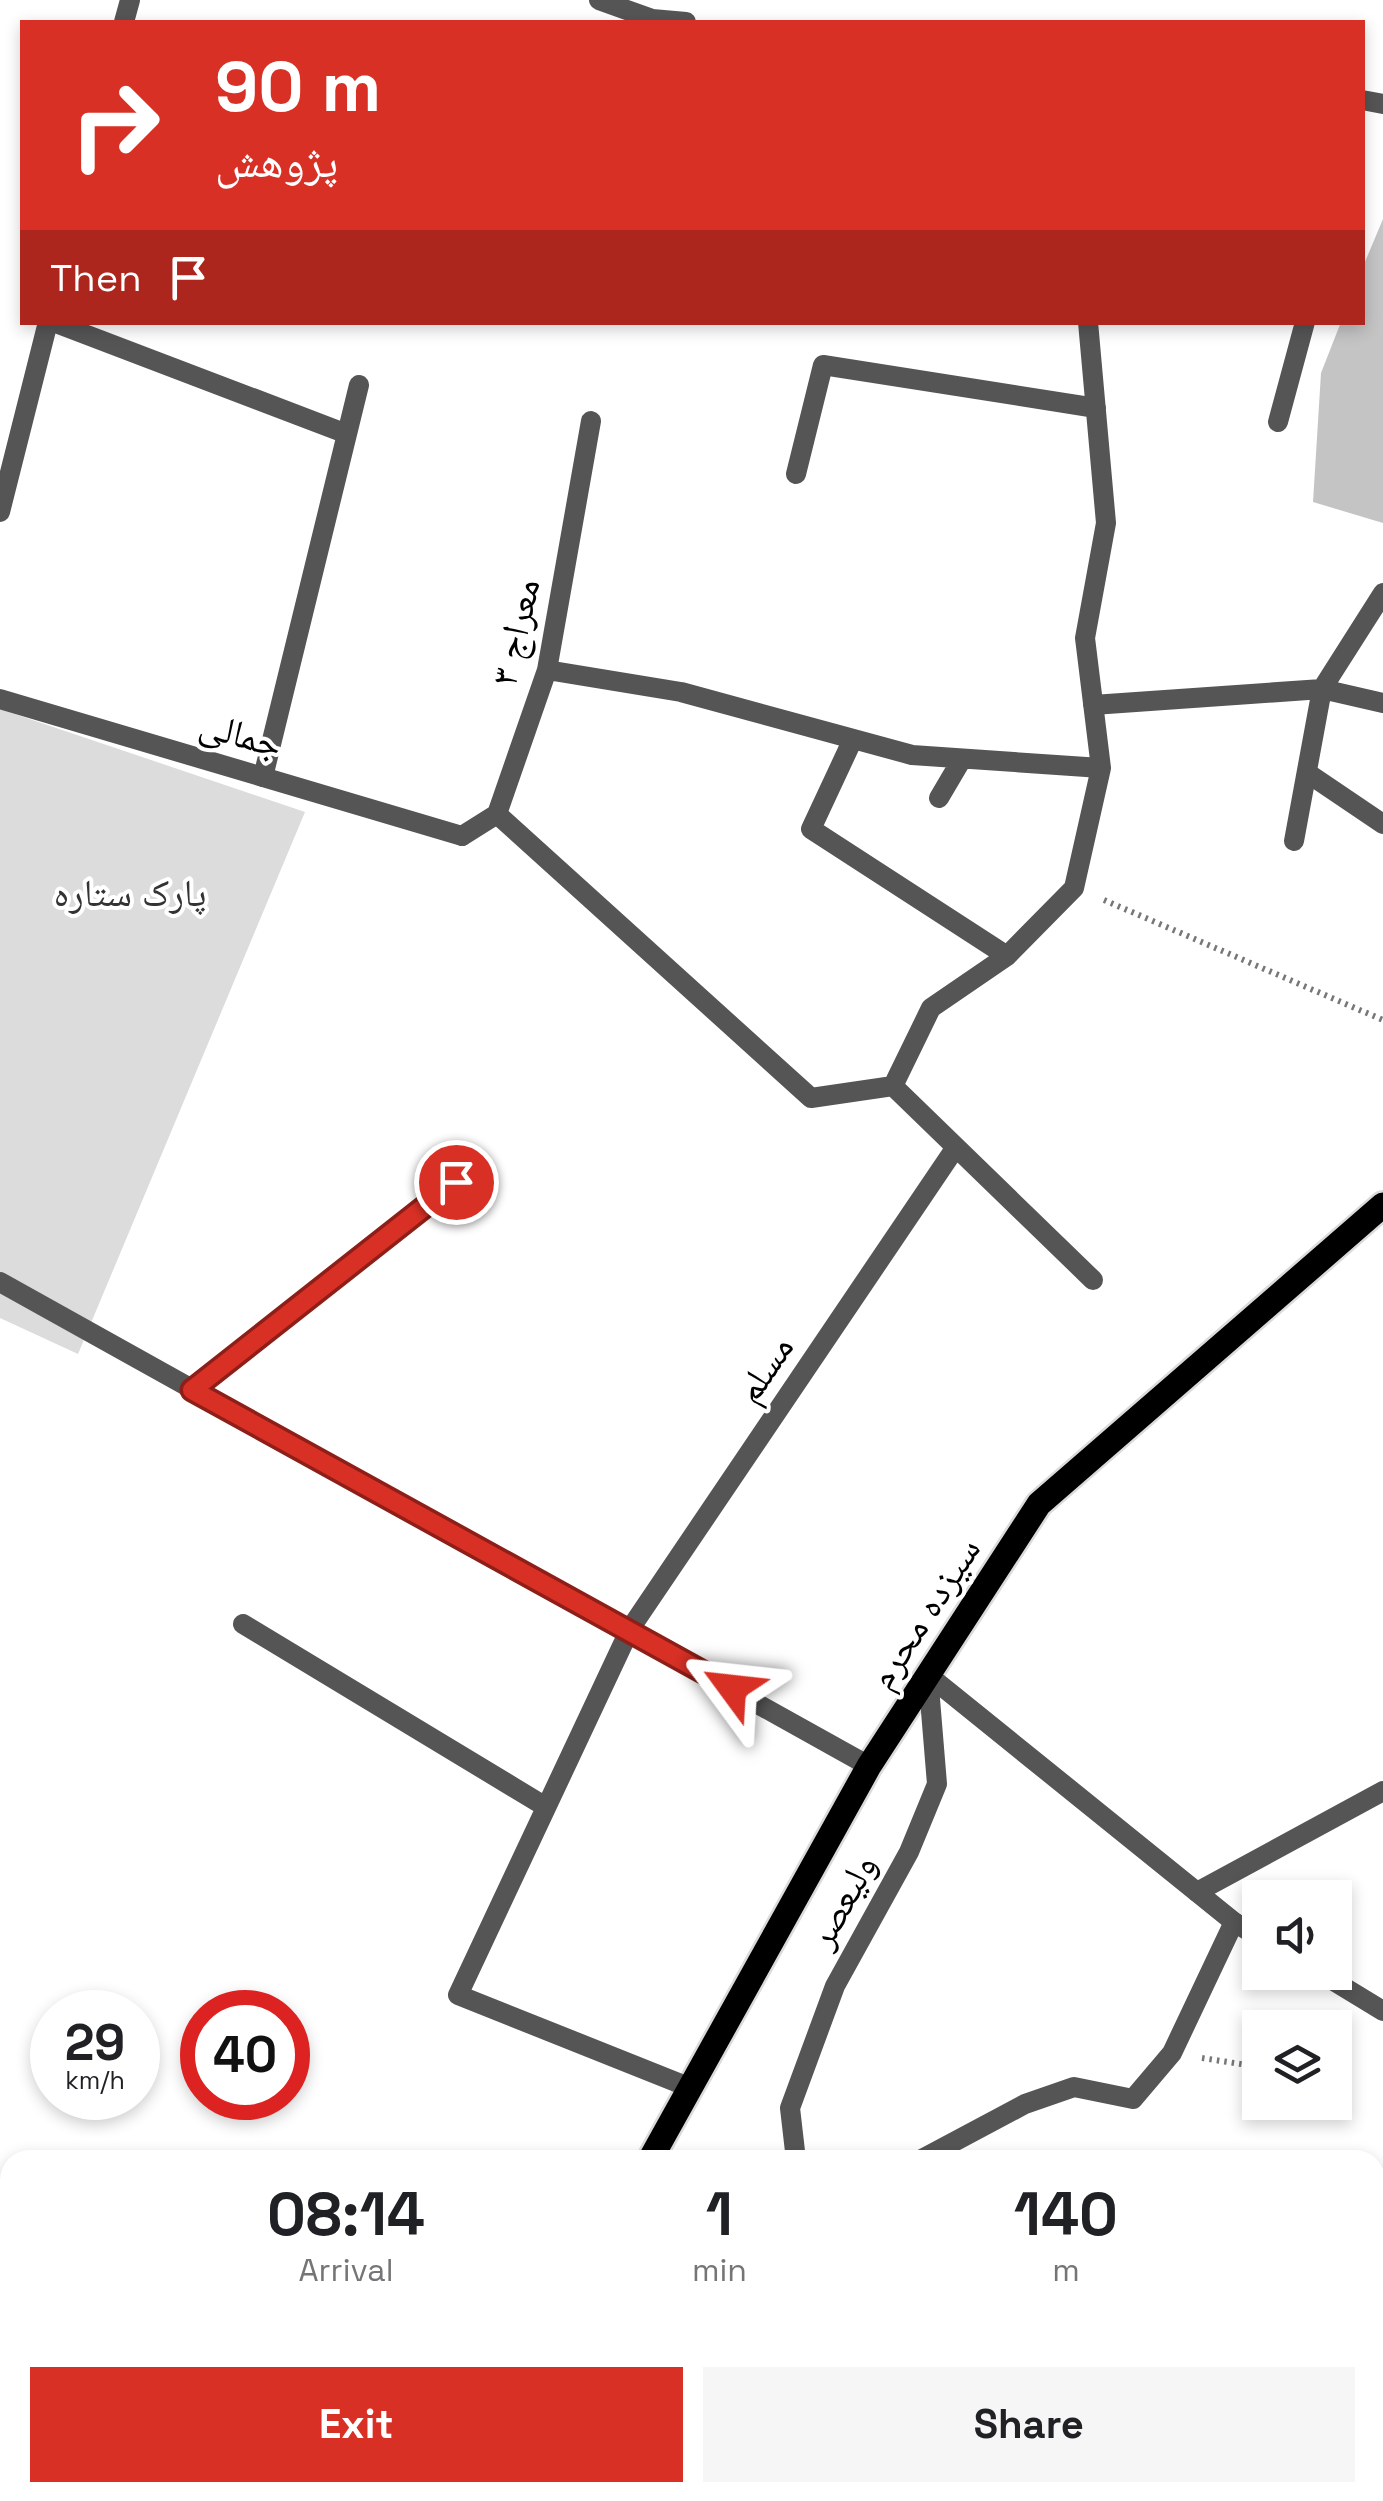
<!DOCTYPE html>
<meta charset="utf-8">
<style>
:root{--surface:#fff;--page:#f6f6f6;--text:#202124;--muted:#757577;--accent:#d93025}
body{margin:0;font-family:"Space Grotesk","Noto Naskh Arabic",sans-serif;background:var(--page);color:var(--text);height:100vh;display:flex;flex-direction:column;font-size:38px;white-space:nowrap}
*{box-sizing:border-box;margin:0}
p{font-size:32px;color:var(--muted)}
.icon{flex:none;width:55px;height:55px;fill:none;stroke:currentColor;stroke-width:2;stroke-linecap:round;stroke-linejoin:round}
.map{position:relative;flex:1;overflow:hidden}
.side{position:absolute;left:0px;top:2150px;width:1385px;height:352px;display:flex;flex-direction:column;background:var(--surface);border-radius:30px 30px 0 0;box-shadow:0 5px 15px #0003}
.side>*{flex:none}
.hud{position:absolute;left:20px;top:20px;width:1345px;height:305px;border-radius:0px;box-shadow:0 5px 15px #0003;background:#d93025;color:#fff;overflow:hidden}
.buttons{position:absolute;left:1242px;top:1880px;display:grid;gap:20px}
.buttons a{display:grid;place-items:center;width:110px;height:110px;border-radius:0px;background:var(--surface);box-shadow:0 5px 15px #0003;font-size:50px}
.speed{position:absolute;left:30px;top:1990px;display:flex;gap:20px;font-size:50px;font-weight:700;text-align:center}
.speed>*{display:grid;place-content:center;width:130px;height:130px;border-radius:50%;background:var(--surface);box-shadow:0 5px 15px #0003;line-height:1}
.speed small{font-size:25px;font-weight:400}
.speed .limit{border:15px solid #d22;background:#fff;color:#111}
.pin{position:absolute;display:grid;place-items:center;width:85px;height:85px;color:#fff;margin:-42px;border:5px solid #fff;border-radius:50%;box-shadow:0 2px 10px #0007}
.me{position:absolute;width:110px;margin:-55px;rotate:300deg;stroke-linejoin:round;filter:drop-shadow(0 0 8px #0008)}
.turn{display:flex;align-items:center;gap:35px;height:210px;padding:0 30px;font-size:45px}
.turn .icon{width:130px;height:130px;stroke-width:2.5}
.turn b{display:block;font-size:70px;line-height:85px}
.then{display:flex;align-items:center;height:95px;padding:0 30px;background:#0003;gap:20px;font-size:38px}
.eta{display:flex;justify-content:space-evenly;align-items:center;height:170px;text-align:center}
.eta b{font-size:60px;font-weight:600;line-height:70px}
.cta{display:flex;gap:20px;margin-top:auto;padding:20px 30px}
.cta a{flex:1;height:115px;border-radius:0px;background:var(--accent);color:#fff;font-size:40px;font-weight:600;line-height:115px;text-align:center}
.cta a+a{background:var(--page);color:var(--text)}
.map>svg:first-child{display:block}
</style>
<div class="map">
<svg width="1383" height="2501" viewBox="0 0 1383 2501">
<rect width="100%" height="100%" fill="#fff"/>
<path fill="#dcdcdc" d="M0,709L305,812L78,1354L0,1318Z"/>
<path fill="#c4c4c4" d="M1383,219V523L1313,502L1321,373L1341,322H1362V269Z"/>
<g fill="none" stroke-linecap="round" stroke-linejoin="round">
<defs>
<path id="primary" d="M650,2160L869,1766L1039,1504L1383,1205
M460,2501L464,2492"/>
</defs>
<use href="#primary" stroke="#dbdbdb" stroke-width="30"/>
<path stroke="#777" stroke-width="6" stroke-dasharray="2.5 5" stroke-linecap="butt" d="M1104,900L1383,1020
M1324,2028L1329,2014
M1202,2058L1260,2067"/>
<path stroke="#555" stroke-width="20" d="M53,322L347,434
M1278,422L1305,322
M796,474L823,365L1096,408
M547,670L681,692L912,755L1101,768
M1093,705L1322,689L1383,703
M853,739L811,829L1007,956
M1309,774L1383,824
M263,777L359,385
M939,798L962,759
M497,814L811,1098L893,1086L931,1008L1007,956L1074,888L1101,768L1085,638L1106,523L1088,322
M462,836L497,814L547,670L591,421
M1294,841L1322,689L1383,593
M893,1086L1093,1280
M192,1389L456,1182
M243,1624L546,1807
M1197,1892L1383,1791
M691,2088L458,1995L630,1629L956,1147
M920,2160L1025,2104L1074,2087L1133,2099L1172,2053L1234,1922
M1216,2501L1219,2492"/>
<path stroke="#555" stroke-width="20" d="M599,0L652,19L686,22
M124,22L130,0
M1362,100L1383,104
M0,512L48,322
M0,699L462,836
M928,1675L1234,1922L1260,1938
M1319,1972L1383,2011
M796,2160L790,2108L835,1986L909,1852L937,1784L928,1675
M1103,2492L1114,2501"/>
<path stroke="#555" stroke-width="20" d="M0,1282L869,1766"/>
<use href="#primary" stroke="#000" stroke-width="25"/>
</g>
<g fill="none" stroke-linecap="round" stroke-linejoin="round">
<defs>
<path id="route" d="M456,1182L192,1390L732,1688"/>
</defs>
<use href="#route" stroke="#8d1f18" stroke-width="25"/>
<use href="#route" stroke="#d93025" stroke-width="18"/>
</g>
<g text-anchor="middle" dominant-baseline="central" stroke-width="8" stroke-linejoin="round" paint-order="stroke">
<g font-size="38" fill="#000" stroke="#fff">
<text transform="translate(515 632) rotate(-77)">معراج ۳</text>
<text transform="translate(241 734) rotate(16)">جمالی</text>
<text transform="translate(764 1369) rotate(-56)">مسلم</text>
<text transform="translate(924 1613) rotate(-57)">سیزده محرم</text>
<text transform="translate(842 1901) rotate(-61)">ولیعصر</text>
</g>
<g font-size="38" fill="#333" stroke="#fff">
<text x="130" y="893">پارک ستاره</text>
</g>
</g>
</svg>
<div class="buttons">
<a><svg class="icon" aria-label="sound" viewBox="0 0 24 24"><path d="M4 9h4l5-4v14l-5-4H4zM17 9q2 3 0 6"/></svg></a>
<a><svg class="icon" aria-label="layers" viewBox="0 0 24 24"><path d="M12 4l9 5-9 5-9-5zM3 14l9 5 9-5"/></svg></a>
</div>
<div class="speed"><div>29<small>km/h</small></div><div class="limit">40</div></div>
<div class="pin" style="left:456px;top:1182px;background:#d93025"><svg class="icon" aria-label="arrive" viewBox="0 0 24 24"><path d="M6 21V4h12l-3 4 3 4H6"/></svg></div>
<svg class="me" style="left:732px;top:1688px" viewBox="-20 -20 40 40"><path d="M0-17L14 15 0 8-14 15z" fill="#d93025" stroke="#fff" stroke-width="4"/></svg>
<div class="hud">
<div class="turn"><svg class="icon" aria-label="right" viewBox="0 0 24 24"><path d="M7 20v-9h11M14 6l5 5-5 5"/></svg><div><b>90 m</b>پژوهش</div></div>
<div class="then">Then<svg class="icon" aria-label="arrive" viewBox="0 0 24 24"><path d="M6 21V4h12l-3 4 3 4H6"/></svg></div>
</div>
<section class="side">
<div class="eta">
<div><b>08:14</b><p>Arrival</p></div>
<div><b>1</b><p>min</p></div>
<div><b>140</b><p>m</p></div>
</div>
<div class="cta"><a>Exit</a><a>Share</a></div>
</section>
</div>
